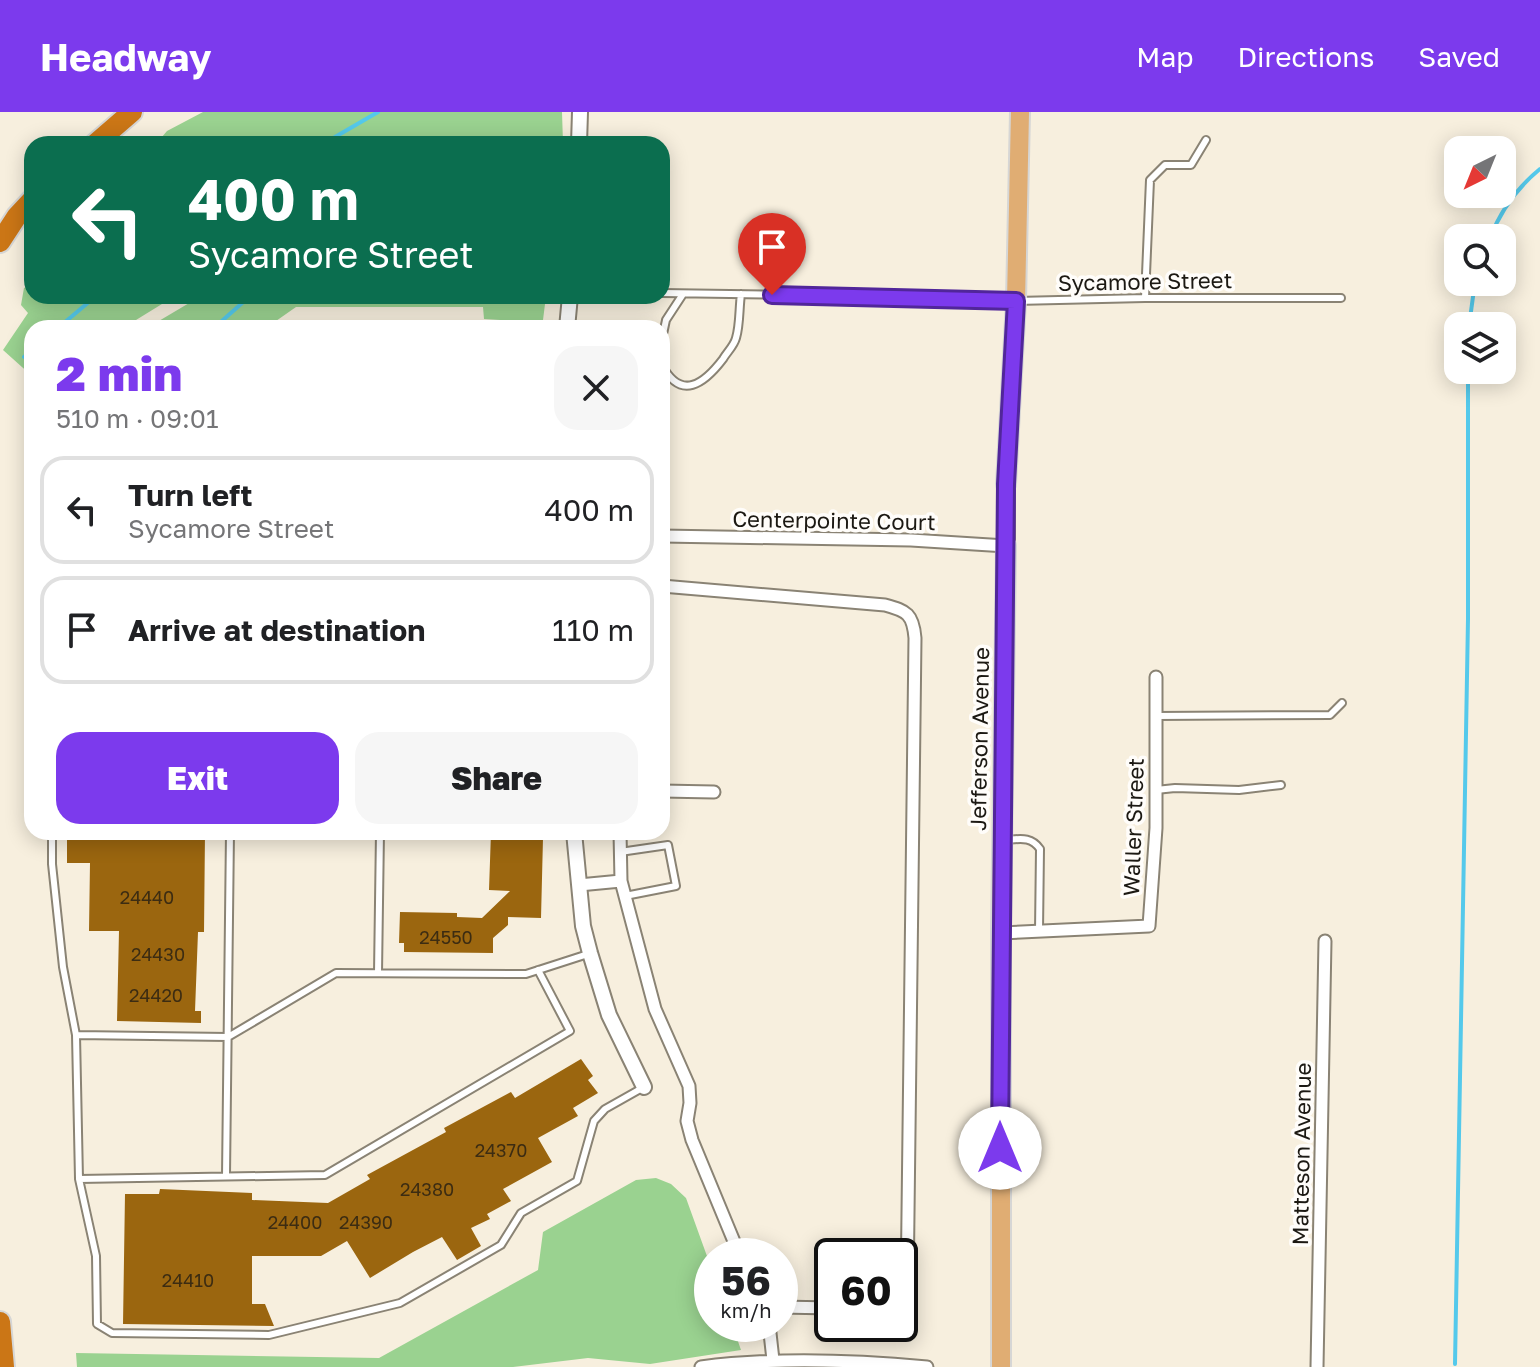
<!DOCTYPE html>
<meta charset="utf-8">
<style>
:root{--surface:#fff;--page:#f6f6f6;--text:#202124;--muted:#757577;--line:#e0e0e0;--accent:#7c3aed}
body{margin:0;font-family:"Golos Text",sans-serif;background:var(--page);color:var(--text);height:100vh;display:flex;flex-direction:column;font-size:30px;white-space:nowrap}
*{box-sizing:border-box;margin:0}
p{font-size:26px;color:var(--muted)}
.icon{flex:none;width:44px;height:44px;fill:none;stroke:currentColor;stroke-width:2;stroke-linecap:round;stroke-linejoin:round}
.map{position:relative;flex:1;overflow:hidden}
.side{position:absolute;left:24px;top:208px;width:646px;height:520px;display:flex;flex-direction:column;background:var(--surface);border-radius:24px;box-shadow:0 4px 20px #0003}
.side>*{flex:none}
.hud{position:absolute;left:24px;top:24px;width:646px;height:168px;border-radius:24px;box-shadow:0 4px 20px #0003;background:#0b6e4f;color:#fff;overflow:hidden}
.needle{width:52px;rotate:223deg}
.buttons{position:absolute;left:1444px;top:24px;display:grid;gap:16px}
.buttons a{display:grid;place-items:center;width:72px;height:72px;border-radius:16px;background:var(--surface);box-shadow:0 4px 20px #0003;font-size:40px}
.speed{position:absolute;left:694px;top:1126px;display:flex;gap:16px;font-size:40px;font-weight:700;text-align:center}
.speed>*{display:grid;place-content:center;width:104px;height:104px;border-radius:50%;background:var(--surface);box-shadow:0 4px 20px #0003;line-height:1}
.speed small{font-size:20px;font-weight:400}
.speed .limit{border:4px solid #111;border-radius:12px;background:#fff;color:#111}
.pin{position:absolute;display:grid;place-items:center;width:68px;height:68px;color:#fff;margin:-82px -34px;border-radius:50% 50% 50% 0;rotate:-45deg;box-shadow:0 0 8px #0007}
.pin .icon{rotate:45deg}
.me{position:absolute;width:88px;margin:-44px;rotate:0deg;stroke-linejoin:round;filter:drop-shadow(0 0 6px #0008)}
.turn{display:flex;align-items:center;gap:28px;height:168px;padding:0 32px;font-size:36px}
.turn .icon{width:104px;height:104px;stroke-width:2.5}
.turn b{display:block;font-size:56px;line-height:68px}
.round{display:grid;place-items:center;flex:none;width:84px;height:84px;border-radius:24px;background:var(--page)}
.overview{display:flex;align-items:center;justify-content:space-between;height:136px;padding:0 32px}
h1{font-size:48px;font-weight:800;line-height:60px;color:var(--accent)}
.action{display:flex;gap:16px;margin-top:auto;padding:16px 32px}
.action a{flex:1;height:92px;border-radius:24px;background:var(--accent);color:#fff;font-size:32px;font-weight:800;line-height:92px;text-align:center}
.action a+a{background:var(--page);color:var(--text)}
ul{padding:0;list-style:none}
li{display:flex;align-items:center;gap:24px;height:108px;margin:0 16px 12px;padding:0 16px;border:4px solid var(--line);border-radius:24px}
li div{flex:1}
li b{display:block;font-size:30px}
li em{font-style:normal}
header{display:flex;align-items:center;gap:48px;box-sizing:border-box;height:112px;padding:0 40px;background:var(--accent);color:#fff}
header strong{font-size:38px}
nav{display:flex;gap:44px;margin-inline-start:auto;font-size:28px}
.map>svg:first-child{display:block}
</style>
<header>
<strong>Headway</strong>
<nav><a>Map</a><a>Directions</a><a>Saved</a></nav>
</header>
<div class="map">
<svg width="1540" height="1255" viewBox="0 0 1540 1255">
<rect width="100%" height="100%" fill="#f7efde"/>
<path fill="#9ad290" d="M203,0H562L563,31L156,32L167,19Z
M32,172V184H175L123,216H32V264L3,238L28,201L21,193L24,176Z
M201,184H546L542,216H500V208L484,207L483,195H296L266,216H147Z
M656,1066L671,1072L686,1086L712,1158V1212H732L741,1238L650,1252L588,1246L513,1255H77L76,1241L379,1246L538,1158L543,1120L636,1068Z"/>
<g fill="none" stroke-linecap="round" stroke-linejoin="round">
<path stroke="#54c9eb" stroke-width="4" d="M323,32L378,0
M1490,126C1500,100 1518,75 1540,57
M1469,214L1475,170
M58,216L96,184
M214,216L250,184
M24,245L32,238
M1455,1252L1468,507V258"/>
</g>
<path fill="#9b660f" d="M91,720H205L204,820H198L195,899H201V911L117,909L119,819H89L90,751H67V723H90Z
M491,720L527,721V726H543L541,806L508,805V813L493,826V841L404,840V831H399L400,800L457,801V805L482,806L510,779L489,778Z
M581,947L593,964L588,968L598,981L573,996L578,1004L538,1026L552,1050L503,1077L511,1089L487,1102L490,1107L471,1116L481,1134L457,1148L442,1125L413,1140L370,1166L347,1129L321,1144H252V1192H265L274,1214L123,1212L125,1082H159L160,1077L252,1081V1088L328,1091L370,1067L367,1063L446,1020L444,1016L511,980L515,986Z"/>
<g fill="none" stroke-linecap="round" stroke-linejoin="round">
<defs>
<path id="service" d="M662,181L804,183L1016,189L1145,186H1341
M1145,186L1150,68L1165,53H1191L1206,28
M662,227L666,208L683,182
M662,253C681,289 704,272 723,247C727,240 734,234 736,226C740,213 739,196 741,182
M1156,604L1330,603L1342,591
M1156,678L1175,676L1239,678L1281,673
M52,720V752L63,855L76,923L79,1067L96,1144L97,1212L112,1221L269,1223L400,1191L501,1133L521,1101L577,1069L594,1009L605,997L644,975
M1006,728C1020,727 1031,724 1040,737L1039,819
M620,740L668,733L676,774L625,784
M378,861L380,720
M76,923L228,925L336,861L526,862L588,842
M226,1064L230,720
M79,1067L325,1063L570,919L538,858"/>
<path id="minor" d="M662,424L911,428L1006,434
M662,474L885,493C907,499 913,502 915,526L907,1184L900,1193
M662,679L714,680
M620,720L621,769L655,897L689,974L690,991L687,1009L692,1028L740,1144
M579,773L621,769
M1001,821L1149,814L1156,716V565
M780,1195L832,1196
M769,1212L773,1248
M701,1255C776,1245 852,1248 927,1255
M1317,1255L1325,829"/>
<path id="tertiary" d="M579,32L580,0
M567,216L570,184
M574,720L583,814L590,841L609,903L644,975"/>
<path id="secondary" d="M1006,372V434"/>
<path id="primary" d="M1006,372L1016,189L1020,0
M1001,1255V821L1006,434"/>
<path id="motorway" d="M95,32L132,0
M0,130L17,104L32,88
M0,1210L4,1255"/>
</defs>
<use href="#service" stroke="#8a8374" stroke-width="10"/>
<use href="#minor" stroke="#8a8374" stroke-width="15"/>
<use href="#tertiary" stroke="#8a8374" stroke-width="18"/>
<use href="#secondary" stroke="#8a8374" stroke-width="20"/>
<use href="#primary" stroke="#d6d6d5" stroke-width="22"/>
<use href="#motorway" stroke="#d6d6d5" stroke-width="24"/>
<use href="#service" stroke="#fff" stroke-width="6"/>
<use href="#minor" stroke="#fff" stroke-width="11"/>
<use href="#tertiary" stroke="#fff" stroke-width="14"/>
<use href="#secondary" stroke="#fff" stroke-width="16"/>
<use href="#primary" stroke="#e0ad73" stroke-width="18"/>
<use href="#motorway" stroke="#cb7616" stroke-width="20"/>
</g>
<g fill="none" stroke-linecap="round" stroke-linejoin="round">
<defs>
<path id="route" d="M772,183L1016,189L1006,372L1000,1036"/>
</defs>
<use href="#route" stroke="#51269a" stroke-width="20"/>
<use href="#route" stroke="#7c3aed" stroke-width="14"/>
</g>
<g text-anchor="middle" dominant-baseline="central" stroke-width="7" stroke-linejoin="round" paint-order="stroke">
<g font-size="18" fill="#3c2c12">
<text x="147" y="785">24440</text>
<text x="446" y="825">24550</text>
<text x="158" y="842">24430</text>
<text x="156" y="883">24420</text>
<text x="501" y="1038">24370</text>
<text x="427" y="1077">24380</text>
<text x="295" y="1110">24400</text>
<text x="366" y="1110">24390</text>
<text x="188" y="1168">24410</text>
</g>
<g font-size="22" fill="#1c1913" stroke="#fffdfa">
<text transform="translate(1145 169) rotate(-1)">Sycamore Street</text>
<text transform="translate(834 408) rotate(1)">Centerpointe Court</text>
<text transform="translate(979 627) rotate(-89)">Jefferson Avenue</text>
<text transform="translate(1133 715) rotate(-88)">Waller Street</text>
<text transform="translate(1301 1042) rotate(-89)">Matteson Avenue</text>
</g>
</g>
</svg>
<div class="buttons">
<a><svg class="needle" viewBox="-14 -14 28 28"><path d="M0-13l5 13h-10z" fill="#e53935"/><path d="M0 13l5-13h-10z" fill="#757577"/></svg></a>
<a><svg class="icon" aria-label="search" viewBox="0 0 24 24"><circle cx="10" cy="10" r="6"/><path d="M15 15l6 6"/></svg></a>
<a><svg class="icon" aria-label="layers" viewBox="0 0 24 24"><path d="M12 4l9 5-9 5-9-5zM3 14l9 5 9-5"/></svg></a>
</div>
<div class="speed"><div>56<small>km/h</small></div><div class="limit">60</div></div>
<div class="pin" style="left:772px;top:183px;background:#d93025"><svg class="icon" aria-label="arrive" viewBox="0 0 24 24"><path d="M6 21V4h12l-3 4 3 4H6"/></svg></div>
<svg class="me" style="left:1000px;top:1036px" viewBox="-20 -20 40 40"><circle r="19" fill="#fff"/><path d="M0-13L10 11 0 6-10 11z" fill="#7c3aed"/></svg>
<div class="hud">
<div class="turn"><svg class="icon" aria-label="left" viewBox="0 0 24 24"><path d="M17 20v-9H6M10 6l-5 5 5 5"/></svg><div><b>400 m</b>Sycamore Street</div></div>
</div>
<section class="side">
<div class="overview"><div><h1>2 min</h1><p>510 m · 09:01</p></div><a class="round"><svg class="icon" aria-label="close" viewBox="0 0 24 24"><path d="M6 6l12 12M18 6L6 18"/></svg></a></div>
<ul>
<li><svg class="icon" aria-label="left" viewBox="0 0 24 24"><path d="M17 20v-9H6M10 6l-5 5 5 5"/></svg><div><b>Turn left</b><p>Sycamore Street</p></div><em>400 m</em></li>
<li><svg class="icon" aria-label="arrive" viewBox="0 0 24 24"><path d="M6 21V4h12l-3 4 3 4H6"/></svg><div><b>Arrive at destination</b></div><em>110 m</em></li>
</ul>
<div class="action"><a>Exit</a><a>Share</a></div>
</section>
</div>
